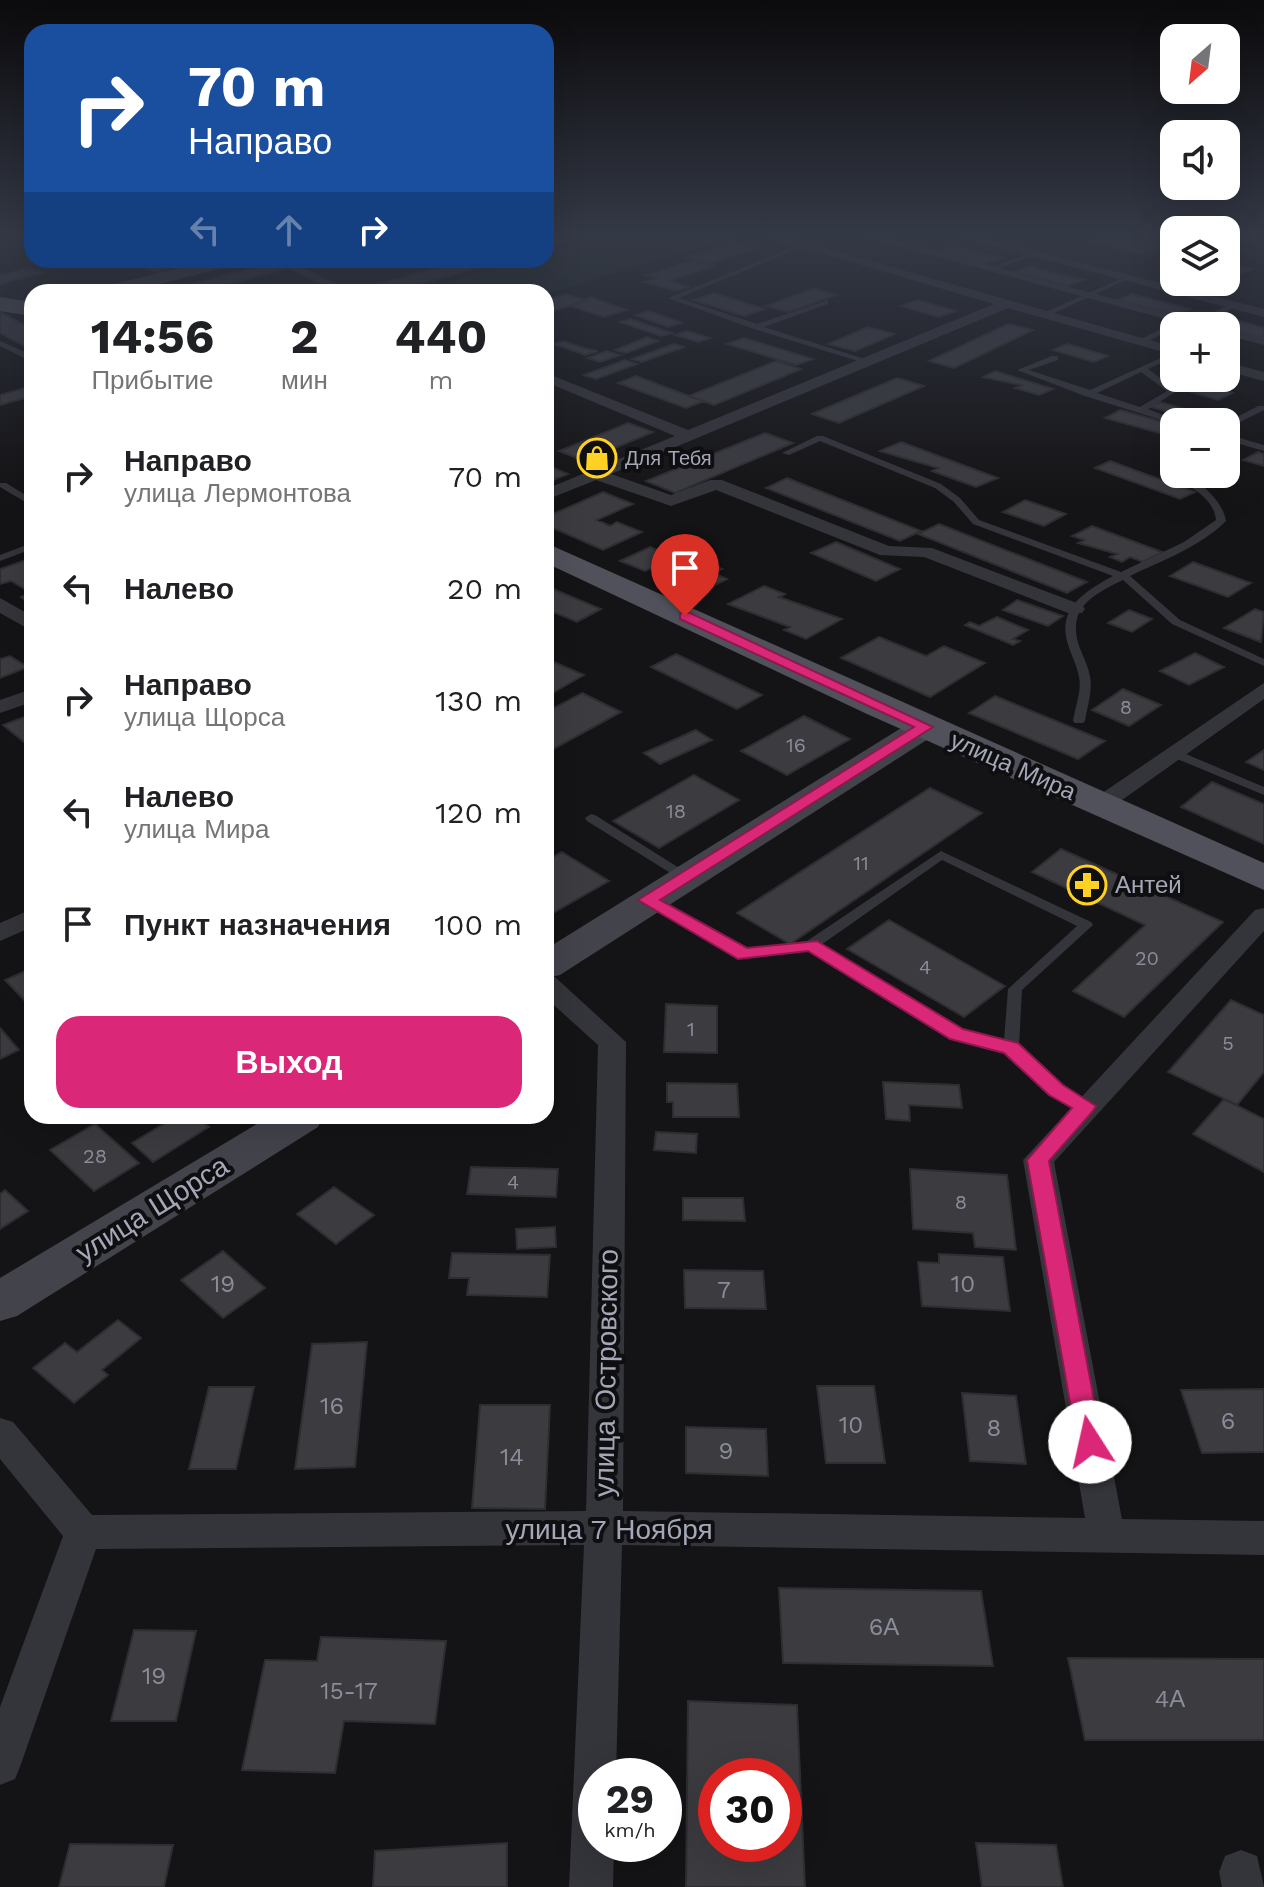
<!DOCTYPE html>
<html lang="ru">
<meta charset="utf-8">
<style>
:root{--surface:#fff;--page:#f2f2f2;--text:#202124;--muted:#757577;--accent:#db2777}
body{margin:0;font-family:"Work Sans",sans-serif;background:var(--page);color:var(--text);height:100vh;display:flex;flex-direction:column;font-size:30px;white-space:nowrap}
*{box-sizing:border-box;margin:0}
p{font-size:26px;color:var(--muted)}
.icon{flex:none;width:44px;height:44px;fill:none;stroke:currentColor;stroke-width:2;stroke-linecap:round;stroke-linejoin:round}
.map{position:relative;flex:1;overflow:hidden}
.details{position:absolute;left:24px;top:284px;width:530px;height:840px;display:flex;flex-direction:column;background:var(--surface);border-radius:24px;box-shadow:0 8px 32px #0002}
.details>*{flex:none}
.guide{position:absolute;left:24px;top:24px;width:530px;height:244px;border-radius:24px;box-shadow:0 8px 32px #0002;background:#1a4fa0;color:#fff;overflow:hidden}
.needle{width:52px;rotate:208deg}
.buttons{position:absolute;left:1160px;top:24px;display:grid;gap:16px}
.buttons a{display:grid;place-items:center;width:80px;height:80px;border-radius:16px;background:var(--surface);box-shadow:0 8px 32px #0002;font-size:40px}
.speed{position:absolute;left:578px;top:1758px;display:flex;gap:16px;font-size:40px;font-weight:700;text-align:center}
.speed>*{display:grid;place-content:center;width:104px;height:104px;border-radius:50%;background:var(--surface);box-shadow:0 8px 32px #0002;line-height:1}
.speed small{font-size:20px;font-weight:400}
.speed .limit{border:12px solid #d22;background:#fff;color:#111}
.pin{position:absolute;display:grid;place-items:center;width:68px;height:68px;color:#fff;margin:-82px -34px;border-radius:50% 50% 50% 0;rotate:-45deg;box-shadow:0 0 8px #0007}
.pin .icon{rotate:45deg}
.me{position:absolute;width:88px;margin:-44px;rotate:350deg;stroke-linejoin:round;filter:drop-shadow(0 0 6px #0008)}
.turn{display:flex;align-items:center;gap:28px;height:168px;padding:0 32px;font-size:36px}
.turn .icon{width:104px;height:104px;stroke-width:2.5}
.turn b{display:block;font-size:56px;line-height:68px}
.lanes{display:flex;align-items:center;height:76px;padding:0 32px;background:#0003;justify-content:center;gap:40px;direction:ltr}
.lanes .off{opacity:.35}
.eta{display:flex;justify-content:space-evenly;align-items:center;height:136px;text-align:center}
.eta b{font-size:48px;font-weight:700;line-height:56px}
.action{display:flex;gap:16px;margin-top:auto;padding:16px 32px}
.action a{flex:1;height:92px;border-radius:24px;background:var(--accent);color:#fff;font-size:32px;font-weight:700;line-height:92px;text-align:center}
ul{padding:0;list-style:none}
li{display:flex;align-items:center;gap:24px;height:112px;padding:0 32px}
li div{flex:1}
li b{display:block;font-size:30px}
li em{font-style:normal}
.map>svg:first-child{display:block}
</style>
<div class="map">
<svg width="1264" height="1887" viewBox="0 0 1264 1887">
<rect width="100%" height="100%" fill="#141315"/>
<path fill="#1b241d" d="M605,236H735L546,294L415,292L523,260H546V253Z"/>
<path fill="#3b3b40" stroke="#2e2d32" stroke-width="2" fill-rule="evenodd" d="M546,236H578L584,238L546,248Z
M1112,236H1119L1162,247L1141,254L1094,242Z
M734,242L756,248L708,264L684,258Z
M954,246L983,254L1002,258L983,264L936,252Z
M141,260H153L175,266L157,272L128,264Z
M468,260H507L391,292L356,290Z
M695,260L715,266L669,281L689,287L676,291L644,282L657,278L646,275Z
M1226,263L1251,269L1227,279Z
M268,264L284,269L200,292H162Z
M1031,266L1042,270L1084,280L1068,286L1016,272Z
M30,268L44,273L0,284V275Z
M814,288L836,295L788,312L766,306Z
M714,293L765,309L744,316L693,300Z
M566,294L587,301L546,313V300Z
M1132,294L1190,309L1175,315L1117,300Z
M590,297L627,310L604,317L571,306Z
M918,300L956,311L938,317L901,306Z
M649,311L682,323L668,327L635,315Z
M0,312L32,329V350L0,333Z
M1230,318L1264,328V338L1215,326Z
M630,319L672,333L661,336L620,322Z
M1008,324L1033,330L954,368L929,361Z
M868,327L895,334L855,351L828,344Z
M687,331L710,338L698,342L675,335Z
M647,337L658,341L626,353L615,350Z
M744,338L813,359L796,365L727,344Z
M563,341L587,349L598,351L585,355L554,344Z
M674,344L684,347L642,362L632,359Z
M1067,344L1108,356L1094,362L1053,350Z
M607,351L620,355L600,362L588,358Z
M625,360L637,364L596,379L584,375Z
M776,361L801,369L714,405L689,396Z
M995,371L1053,389L1039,395L1015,388L1022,385L983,377Z
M636,376L689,396L704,401L686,408L618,383Z
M897,378L924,386L839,423L812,414Z
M1191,380L1233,393L1218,400L1175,387Z
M32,386V396L0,405V395Z
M1160,402L1181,408L1172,413L1151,407Z
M1120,410L1174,425V428L1163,434L1105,418Z
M628,423L653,432L584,461L559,451Z
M765,433L793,443L675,493L646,481Z
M901,442L998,478L976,487L932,471L938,468L880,451Z
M1258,452L1264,454V466L1243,460Z
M1110,461L1195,492L1180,499L1095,468Z
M546,465L568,474L546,483Z
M787,478L921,531L900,541L766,488Z
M603,492L633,504L597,520L610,526L617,522L642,532L603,550L546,525V517Z
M1025,500L1066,514L1044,526L1003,512Z
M939,524L1087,582L1067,593L918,534Z
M1092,526L1162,552L1143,562L1130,557L1122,562L1110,557L1117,554L1078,543L1084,540L1072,536Z
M836,542L900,569L876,581L811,553Z
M650,547L686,562L694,557L722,569L713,573L727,579L699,593L681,586L688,583L652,568L645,571L620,561Z
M32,558V605L21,597L31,593L11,581L0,584V569Z
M1193,562L1251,583L1228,597L1170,576Z
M546,586L601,609L577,622L546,609Z
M764,586L785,594L779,597L842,619L806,639L784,630L790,627L728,604Z
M1017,600L1063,616L1048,626L1003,610Z
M1255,609L1264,612L1261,642L1224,628Z
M1129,610L1152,619L1132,632L1108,623Z
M997,617L1028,630L1013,639L1020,641L1013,645L965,625L970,622L979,626Z
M879,637L926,656L944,646L985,663L930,697L841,658Z
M1195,653L1224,667L1189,685L1160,671Z
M676,654L762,695L737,709L651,667Z
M10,656L28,667L0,678V659Z
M549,660L584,675L551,694L546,692V661Z
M1123,689L1161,705L1129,726L1092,710Z
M582,693L621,712L546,753V712Z
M995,696L1105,741L1078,759L969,713Z
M32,714V739L24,742L3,725Z
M804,716L850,739L787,775L741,751Z
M696,730L712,740L660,764L644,753Z
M1264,750V770L1246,762Z
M694,775L739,800L659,848L613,821Z
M1212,782L1264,804V844L1181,807Z
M930,788L982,813L790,944L737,913Z
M1061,849L1223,922L1124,1017L1073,991L1145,925L1032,872Z
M562,852L609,881L546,917V861Z
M889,920L1005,986L964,1017L847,949Z
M32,968V1001L27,1003L5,980Z
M1231,1000L1264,1015V1072L1237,1105L1168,1072Z
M666,1004L717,1006V1053L664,1052Z
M0,1028L19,1050L0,1059Z
M883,1082L959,1085L962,1108L909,1105L910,1121L886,1119Z
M667,1083L737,1084L739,1117H673V1102H667Z
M1224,1099L1264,1119V1172L1193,1134Z
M177,1116H196L209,1127L153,1162L132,1143Z
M95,1124L139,1163L94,1191L50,1150Z
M656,1132L697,1134L696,1153L654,1150Z
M471,1167L558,1169L556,1197L467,1194Z
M910,1169L1007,1175L1016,1250L975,1247L973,1233L913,1229Z
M334,1187L374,1215L336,1244L297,1214Z
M5,1190L28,1211L0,1229V1194Z
M683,1198H743L745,1221L683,1220Z
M555,1227L556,1247L517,1249L516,1229Z
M223,1251L265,1288L223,1318L181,1280Z
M452,1253L550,1255L547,1297L467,1295L469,1278H449Z
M939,1254L1003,1257L1010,1311L922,1306L918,1262L939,1263Z
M684,1270L763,1271L766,1309L685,1308Z
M118,1320L141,1338L102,1370L108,1375L74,1403L33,1368L65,1343L77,1352Z
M367,1342L355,1467L295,1469L312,1344Z
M817,1386H874L885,1463H826Z
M209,1387H254L236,1469H189Z
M1264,1389V1452L1202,1453L1181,1390Z
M962,1393L1016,1396L1026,1464L970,1461Z
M480,1405H550L545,1509L472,1508Z
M686,1427L766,1429L768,1476L686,1473Z
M779,1588L981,1591L993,1666L783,1663Z
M134,1630L196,1631L176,1721H111Z
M321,1637L446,1641L435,1724L344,1721L335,1773L242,1770L265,1660L317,1661Z
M1068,1658L1264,1659V1740H1085Z
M688,1701L797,1705L805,1887H686ZM716,1776H784V1844H716Z
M507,1843V1887H373L375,1851Z
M976,1843L1056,1845L1063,1887H982Z
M70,1844L173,1845L164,1887H59Z"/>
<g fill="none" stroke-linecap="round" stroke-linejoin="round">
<path fill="#34343b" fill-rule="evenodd" d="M801,244L806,245L679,298L757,324L828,300V304L764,327L871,361V365L754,329L668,298Z
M1032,252L1034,255L994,270L989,269Z
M1125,277L1130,278L1048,316L1041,314Z
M1232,303L1239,305L1198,325L1191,323Z
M1183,318L1190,320L1144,343L1137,341Z
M0,341L32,355V358L26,359L0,346Z
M1174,352V357L1148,369L1177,391L1148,409L1181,422L1174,424L1085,396L1017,370L1052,356H1058V360L1029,370L1090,390ZM1141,372L1167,391L1140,407L1097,393Z
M1258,406H1264V410L1226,429V423Z
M1226,434L1264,445V451L1226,440Z
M817,436H823L941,484L960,498L979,520L1121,572L1184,542L1216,520C1213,494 1185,486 1167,472V468L1174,462V474C1195,474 1223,500 1226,521C1200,547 1163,560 1130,576L1180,620L1264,659V666L1172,624L1123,580C1092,595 1067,608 1079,646C1083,656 1088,666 1090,676C1093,691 1087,707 1085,721L1083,723H1075L1073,721C1075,707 1082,691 1079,677C1077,665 1070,653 1067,641C1058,607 1087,590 1113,576L973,524L954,502L935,488L820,441L789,455L782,453Z
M0,483H6L32,499V506L0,487Z
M32,543V549L0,561V555Z
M1174,749L1264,787V795L1170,756L1168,753L1170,750Z
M591,814L595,815L692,876L685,880L680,879L587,821L585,818Z
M941,851L1091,922L1093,925L1022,990L1019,1047L1061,1086L1092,1102L1094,1106L1092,1110H1080L1051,1094L1006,1052L951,1038L809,950L744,958L739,957L641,901L648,897L653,898L746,949L807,941ZM942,860L1077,926L1008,989L1004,1041L961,1030L821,945Z"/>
<path fill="#34343b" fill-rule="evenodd" d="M763,236H782L1174,347V355L1008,308L611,474L671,495L710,480H722L889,546L932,548L1082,605L1085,609L1082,613H1068L924,557L880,555L716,490L671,506L596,480L546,500V489L675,436L546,382V373L688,430L994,304Z
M861,236H881L1214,326H1191Z
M956,236H976L1264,309V317Z
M271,260H287L354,292H336Z
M1226,327L1264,337V345L1226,335Z
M1226,362L1264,372V381L1226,371Z
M0,598L32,616V631L0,613Z
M1264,683V699L1108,810H1092L1088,805L1092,800Z
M32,689V702L0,713V700Z
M1264,908V931L1054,1162L1122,1519L1264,1521V1555L622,1545L616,1776H596V1844H614L613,1887H569L584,1545L96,1549L21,1764L15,1779L0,1785V1707L63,1536L0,1459V1418L13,1422L92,1515L586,1511L598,1045L546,998V974L555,977L626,1042L623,1511L1085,1518L1023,1160L1255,910Z
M32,909V927L0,941V923Z
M1241,1850L1257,1856L1264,1887H1222L1219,1872L1225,1856Z"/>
<path fill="#42434b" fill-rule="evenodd" d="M211,260H242L239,264L128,292H95L98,288Z
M925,717L936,720L941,727L936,734L560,975L546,978V949L914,720Z
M270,1116H324L318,1127L17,1316L0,1321V1278Z"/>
<path fill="#50515a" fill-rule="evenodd" d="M0,297L32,302V316L0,311Z
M546,543L1264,863V890L867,714L546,563Z"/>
</g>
<linearGradient id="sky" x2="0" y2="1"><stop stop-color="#0b0a0c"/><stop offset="0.47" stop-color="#343946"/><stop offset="1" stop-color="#343946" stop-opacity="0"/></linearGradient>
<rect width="1264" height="500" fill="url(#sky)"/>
<path fill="#db2777" stroke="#8e194d" stroke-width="2" d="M680,613H690L933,727L660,900L747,948L817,941L963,1029L1018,1043L1063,1085L1096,1106L1093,1111L1049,1161L1102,1442L1099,1449L1090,1453L1081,1449L1077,1442L1027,1160L1072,1108L1049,1095L1004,1053L950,1039L808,951L738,959L638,900L914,727L680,619Z"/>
<defs>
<symbol id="shop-ring" viewBox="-11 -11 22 22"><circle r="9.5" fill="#0f0e10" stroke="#ffd122" stroke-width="1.5"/><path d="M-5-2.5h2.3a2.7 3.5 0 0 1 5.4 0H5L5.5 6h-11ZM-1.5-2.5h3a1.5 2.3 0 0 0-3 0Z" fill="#ffd122"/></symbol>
<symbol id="pharmacy-ring" viewBox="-11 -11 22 22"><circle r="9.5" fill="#0f0e10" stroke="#ffd122" stroke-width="1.5"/><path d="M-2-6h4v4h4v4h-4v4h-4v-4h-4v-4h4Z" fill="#ffd122"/></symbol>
</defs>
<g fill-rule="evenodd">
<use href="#shop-ring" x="575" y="436" width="44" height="44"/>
<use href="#pharmacy-ring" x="1065" y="863" width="44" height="44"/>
</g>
<g text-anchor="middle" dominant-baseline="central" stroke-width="8" stroke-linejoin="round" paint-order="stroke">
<g font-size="20" fill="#a4a7b7" stroke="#0f0e10" text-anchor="start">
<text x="625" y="458">Для Тебя</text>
</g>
<g font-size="20" fill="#8a8c99">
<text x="1126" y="707">8</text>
<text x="796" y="745">16</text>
<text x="676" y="811">18</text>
<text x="861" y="863">11</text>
<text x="1147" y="958">20</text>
<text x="925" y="967">4</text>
<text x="691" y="1029">1</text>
<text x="1228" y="1043">5</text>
<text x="95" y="1156">28</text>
<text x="513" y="1182">4</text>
<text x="961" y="1202">8</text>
</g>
<g font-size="24" fill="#a4a7b7" stroke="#0f0e10">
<text transform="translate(1013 766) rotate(24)">улица Мира</text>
</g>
<g font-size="24" fill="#a4a7b7" stroke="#0f0e10" text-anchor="start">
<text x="1115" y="885">Антей</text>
</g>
<g font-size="24" fill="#8a8c99">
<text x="223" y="1284">19</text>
<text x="963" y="1284">10</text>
<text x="724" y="1290">7</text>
<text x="332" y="1406">16</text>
<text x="1228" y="1421">6</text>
<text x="851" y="1425">10</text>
<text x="994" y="1428">8</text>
<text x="726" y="1451">9</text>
<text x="512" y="1457">14</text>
<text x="884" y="1627">6А</text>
<text x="154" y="1676">19</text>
<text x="349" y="1691">15-17</text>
<text x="1170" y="1699">4А</text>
</g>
<g font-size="28" fill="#a4a7b7" stroke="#0f0e10">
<text transform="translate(152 1209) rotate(-32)">улица Щорса</text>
<text transform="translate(606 1373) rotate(-89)">улица Островского</text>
<text x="609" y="1529">улица 7 Ноября</text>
</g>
</g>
</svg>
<div class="buttons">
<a><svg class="needle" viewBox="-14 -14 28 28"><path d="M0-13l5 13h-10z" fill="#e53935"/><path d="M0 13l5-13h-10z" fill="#757577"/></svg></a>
<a><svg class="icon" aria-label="sound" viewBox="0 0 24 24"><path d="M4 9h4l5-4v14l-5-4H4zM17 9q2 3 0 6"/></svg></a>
<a><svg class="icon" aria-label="layers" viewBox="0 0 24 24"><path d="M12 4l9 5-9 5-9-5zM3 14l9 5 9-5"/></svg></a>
<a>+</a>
<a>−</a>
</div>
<div class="speed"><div>29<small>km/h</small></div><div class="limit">30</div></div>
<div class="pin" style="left:685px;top:616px;background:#d93025"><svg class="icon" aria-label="arrive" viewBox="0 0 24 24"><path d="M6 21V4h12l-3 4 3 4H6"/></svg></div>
<svg class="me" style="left:1090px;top:1442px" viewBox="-20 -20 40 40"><circle r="19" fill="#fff"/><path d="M0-13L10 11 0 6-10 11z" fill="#db2777"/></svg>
<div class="guide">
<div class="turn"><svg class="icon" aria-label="right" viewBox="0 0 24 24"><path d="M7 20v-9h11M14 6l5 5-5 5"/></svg><div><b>70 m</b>Направо</div></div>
<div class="lanes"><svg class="icon off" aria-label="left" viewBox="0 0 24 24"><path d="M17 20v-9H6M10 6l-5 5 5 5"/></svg><svg class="icon off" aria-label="ahead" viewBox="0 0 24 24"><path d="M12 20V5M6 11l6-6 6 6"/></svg><svg class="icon" aria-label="right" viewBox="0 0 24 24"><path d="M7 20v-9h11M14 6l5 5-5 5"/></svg></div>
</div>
<section class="details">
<div class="eta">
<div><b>14:56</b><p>Прибытие</p></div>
<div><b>2</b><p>мин</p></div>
<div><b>440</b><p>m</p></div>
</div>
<ul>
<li><svg class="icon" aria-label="right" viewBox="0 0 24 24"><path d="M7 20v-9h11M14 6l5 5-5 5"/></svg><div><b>Направо</b><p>улица Лермонтова</p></div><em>70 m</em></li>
<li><svg class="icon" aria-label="left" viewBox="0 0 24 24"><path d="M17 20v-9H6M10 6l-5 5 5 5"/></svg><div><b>Налево</b></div><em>20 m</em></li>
<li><svg class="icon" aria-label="right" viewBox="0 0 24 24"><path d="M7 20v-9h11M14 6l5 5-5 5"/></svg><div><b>Направо</b><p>улица Щорса</p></div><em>130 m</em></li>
<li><svg class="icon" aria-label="left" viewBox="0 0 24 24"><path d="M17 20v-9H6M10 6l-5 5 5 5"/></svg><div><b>Налево</b><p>улица Мира</p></div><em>120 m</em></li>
<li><svg class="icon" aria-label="arrive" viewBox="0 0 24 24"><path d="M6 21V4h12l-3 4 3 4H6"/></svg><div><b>Пункт назначения</b></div><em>100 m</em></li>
</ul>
<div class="action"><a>Выход</a></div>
</section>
</div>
